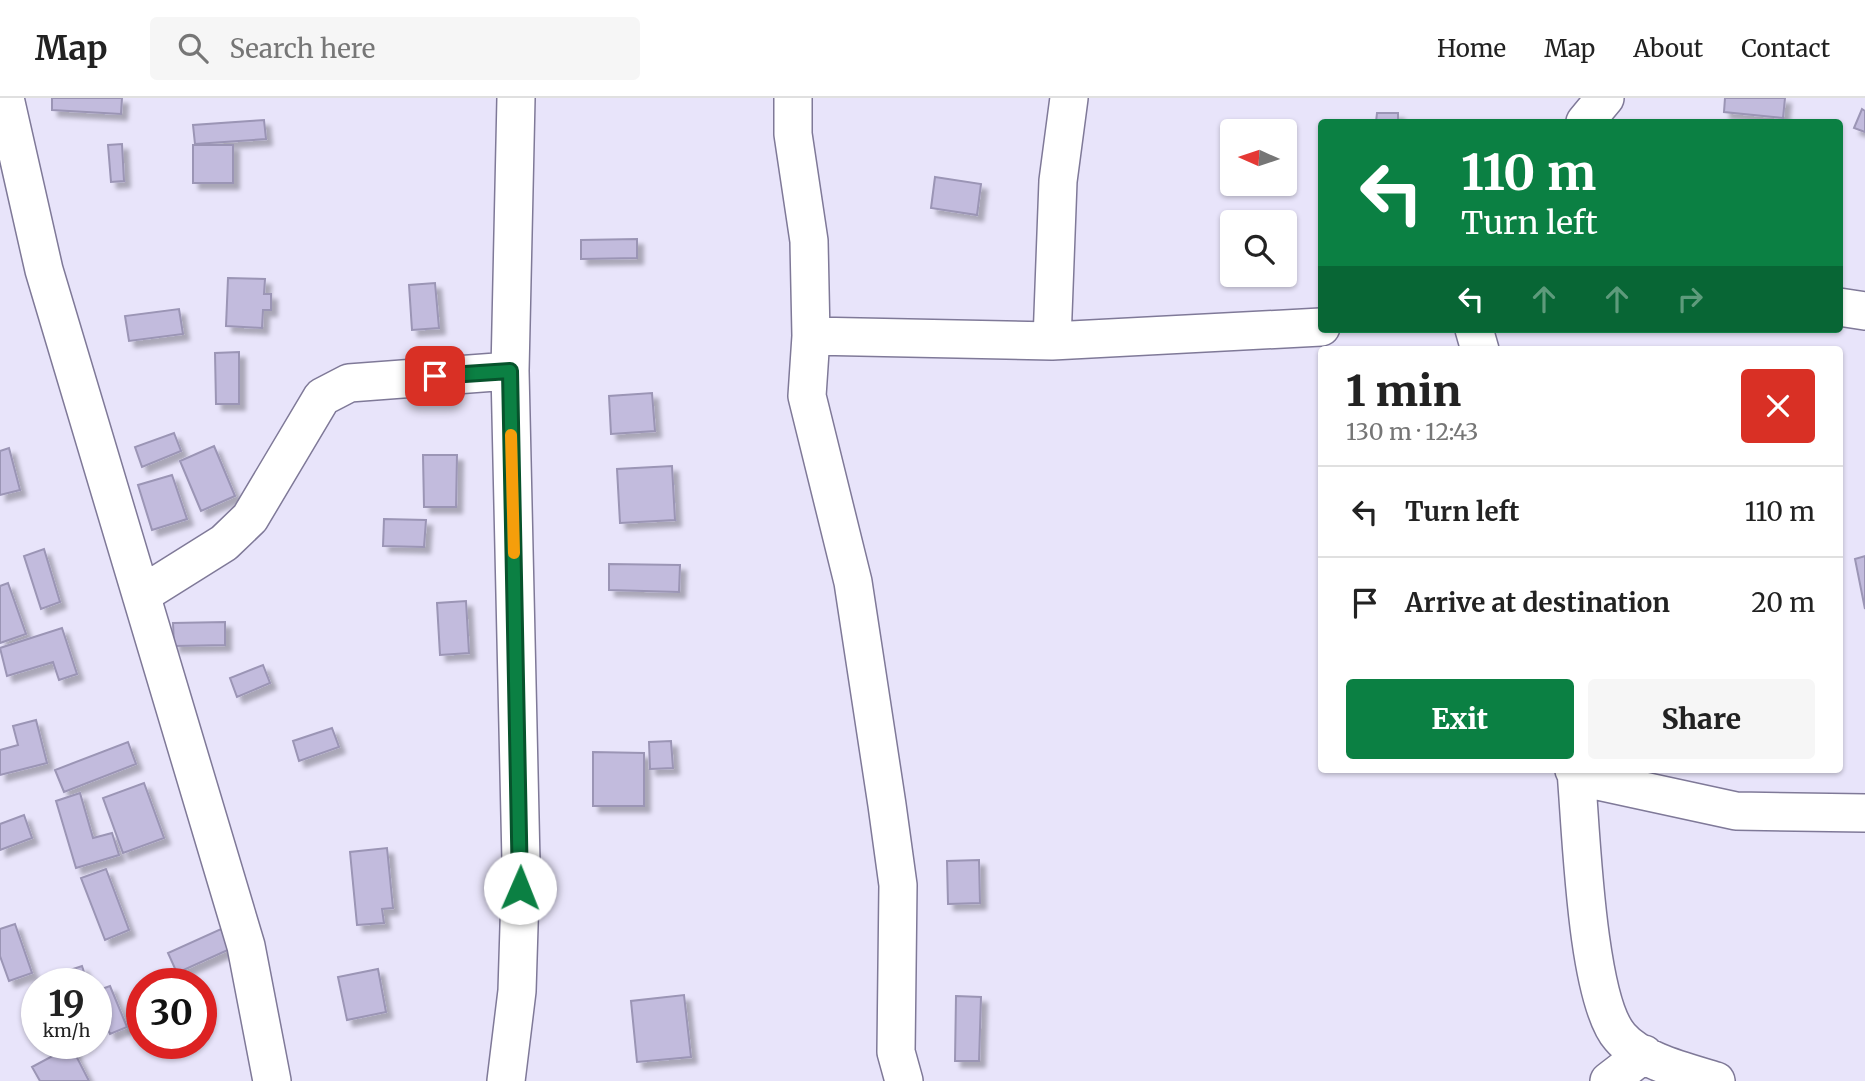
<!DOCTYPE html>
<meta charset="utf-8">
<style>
:root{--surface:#fff;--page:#f6f6f6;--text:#222;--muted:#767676;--line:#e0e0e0;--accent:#0b8043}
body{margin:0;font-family:Merriweather,serif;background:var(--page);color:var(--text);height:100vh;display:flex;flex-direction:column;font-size:26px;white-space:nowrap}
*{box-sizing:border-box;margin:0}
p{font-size:23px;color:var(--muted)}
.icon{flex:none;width:38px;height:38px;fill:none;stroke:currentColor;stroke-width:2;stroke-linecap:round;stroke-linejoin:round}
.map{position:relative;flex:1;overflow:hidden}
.panel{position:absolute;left:1318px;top:248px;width:525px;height:427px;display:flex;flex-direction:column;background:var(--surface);border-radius:7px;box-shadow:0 2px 5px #0004}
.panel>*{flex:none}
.guide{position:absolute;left:1318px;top:21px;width:525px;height:214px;border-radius:7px;box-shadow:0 2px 5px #0004;background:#0b8043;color:#fff;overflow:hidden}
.needle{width:46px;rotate:273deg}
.tools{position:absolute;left:1220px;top:21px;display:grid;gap:14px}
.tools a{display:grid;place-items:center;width:77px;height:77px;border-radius:7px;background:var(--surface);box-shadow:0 2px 5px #0004;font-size:35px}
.speed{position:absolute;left:21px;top:870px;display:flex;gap:14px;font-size:35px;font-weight:700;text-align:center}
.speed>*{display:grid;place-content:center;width:91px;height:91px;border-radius:50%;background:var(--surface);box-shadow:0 2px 5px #0004;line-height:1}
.speed small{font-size:18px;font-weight:400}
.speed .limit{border:10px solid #d22;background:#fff;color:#111}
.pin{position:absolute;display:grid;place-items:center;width:60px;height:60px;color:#fff;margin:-30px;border-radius:14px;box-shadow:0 4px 10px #0006}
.me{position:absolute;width:77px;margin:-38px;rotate:1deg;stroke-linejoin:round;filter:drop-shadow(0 0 5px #0008)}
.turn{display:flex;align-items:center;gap:24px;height:147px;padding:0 28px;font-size:32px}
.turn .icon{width:91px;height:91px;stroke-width:2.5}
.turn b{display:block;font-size:49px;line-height:60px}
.lanes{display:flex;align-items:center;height:66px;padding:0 28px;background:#0003;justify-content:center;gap:35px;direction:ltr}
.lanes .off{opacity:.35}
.round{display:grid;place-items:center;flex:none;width:74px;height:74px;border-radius:7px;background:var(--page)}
.head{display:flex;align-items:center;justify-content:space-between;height:119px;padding:0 28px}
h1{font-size:42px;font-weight:800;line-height:52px}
.cta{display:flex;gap:14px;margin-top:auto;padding:14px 28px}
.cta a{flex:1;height:80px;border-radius:7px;background:var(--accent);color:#fff;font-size:28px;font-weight:800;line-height:80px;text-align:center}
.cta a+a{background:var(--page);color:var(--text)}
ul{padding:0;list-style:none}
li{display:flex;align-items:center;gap:21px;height:91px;padding:0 28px;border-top:2px solid var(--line)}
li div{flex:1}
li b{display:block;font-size:26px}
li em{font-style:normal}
header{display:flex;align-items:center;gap:42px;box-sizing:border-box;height:98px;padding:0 35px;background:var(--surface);border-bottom:2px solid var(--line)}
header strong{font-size:33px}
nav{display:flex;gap:38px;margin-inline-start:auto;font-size:24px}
.search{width:490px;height:63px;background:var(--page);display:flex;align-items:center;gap:18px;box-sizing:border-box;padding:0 24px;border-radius:7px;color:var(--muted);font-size:26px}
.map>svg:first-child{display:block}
</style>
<header>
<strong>Map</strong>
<div class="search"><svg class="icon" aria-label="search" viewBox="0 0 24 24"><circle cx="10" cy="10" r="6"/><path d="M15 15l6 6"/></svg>Search here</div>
<nav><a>Home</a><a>Map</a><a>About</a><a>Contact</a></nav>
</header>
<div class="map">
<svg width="1865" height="983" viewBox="0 0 1865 983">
<defs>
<filter id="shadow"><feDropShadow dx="6" dy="6" stdDeviation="2" flood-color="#0004"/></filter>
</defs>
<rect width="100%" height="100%" fill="#e8e4fa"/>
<path fill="#c2bbdd" stroke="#9b95b5" stroke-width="2" filter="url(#shadow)" d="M52,0H122L121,16L52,12Z
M1725,0H1785L1783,20L1724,14Z
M1862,11L1865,13V34L1854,30Z
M1377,15H1398V24H1376Z
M264,22L266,41L195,46L193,27Z
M122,46L124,83L111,84L108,47Z
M193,47H233V85H193Z
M935,79L981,86L977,117L931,110Z
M637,141V160L581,161V142Z
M228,180L265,181L264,196H271V212H263L262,230L226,228Z
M435,185L439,230L412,232L409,187Z
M179,211L183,236L129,243L125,218Z
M239,254V306H216L215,255Z
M652,295L655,333L611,336L609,298Z
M174,335L181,353L142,369L135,349Z
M214,348L235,398L201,413L180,363Z
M9,350L20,392L0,397V353Z
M423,357H457L456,409H424Z
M672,368L675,422L620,425L617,371Z
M172,377L187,421L152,432L138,387Z
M384,421L426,422L424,449L383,448Z
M44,451L60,504L41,511L24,458Z
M1865,458V511L1855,461Z
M609,466L680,467L679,494L609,492Z
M8,485L26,536L0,545V488Z
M466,503L469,555L440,557L437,505Z
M225,524V547L174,548L173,525Z
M62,530L77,576L59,582L53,564L7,578L0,550Z
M263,567L270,585L237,599L230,580Z
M36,622L47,665L0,677V652L18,647L13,628Z
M332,630L339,649L299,663L293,643Z
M671,643L673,670L650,671L649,644Z
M128,644L136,666L64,694L55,672Z
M593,654L644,655V708H593Z
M144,685L164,740L123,755L103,700Z
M80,695L93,740L112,735L119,757L76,770L56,703Z
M24,717L32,740L0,752V726Z
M387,750L393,810L382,811L384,825L357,827L350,754Z
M979,762L980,805L948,806L947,763Z
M106,771L129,832L105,842L81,780Z
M15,826L32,875L9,883L0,858V831Z
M221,831L230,851L177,875L168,855Z
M82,868L88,886H38L37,883Z
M378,871L386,914L347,922L338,879Z
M110,888L127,929L110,936L96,903V893Z
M684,897L691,959L637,964L631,903Z
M956,898L981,899L979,963H955Z
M71,948L89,983H40L32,969Z"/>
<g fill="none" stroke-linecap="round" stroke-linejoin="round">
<defs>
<path id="minor" d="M5,0L44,172L246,848L272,983
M793,0V36L809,143L811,238L807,298L853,484L887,707L898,787L896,954L904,983
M1585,24L1605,0
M1839,209L1865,213
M1474,231L1480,252
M811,238L1052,243L1321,229
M1052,243L1058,83L1069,0
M141,497L224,445L250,420L322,299L349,285L510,273
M1574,672L1593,682L1736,713L1865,715
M1576,673C1581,729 1586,901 1620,939C1640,963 1687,974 1716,983
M506,983L517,893L521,764L510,273L516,0
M1609,983L1644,956"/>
</defs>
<use href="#minor" stroke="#7f7998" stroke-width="40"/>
<use href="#minor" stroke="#fff" stroke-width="37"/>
</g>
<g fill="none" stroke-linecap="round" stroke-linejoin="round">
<defs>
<path id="route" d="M435,278L510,273L520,790"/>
</defs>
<use href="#route" stroke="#07532c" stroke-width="18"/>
<use href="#route" stroke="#0b8043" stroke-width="12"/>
<path stroke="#f59e0b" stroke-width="12" d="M511,337L514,455"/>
</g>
</svg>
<div class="tools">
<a><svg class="needle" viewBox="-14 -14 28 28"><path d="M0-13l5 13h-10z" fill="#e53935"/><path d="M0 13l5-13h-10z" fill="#767676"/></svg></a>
<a><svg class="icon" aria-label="search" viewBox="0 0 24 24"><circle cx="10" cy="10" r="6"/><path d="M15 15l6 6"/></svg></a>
</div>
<div class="speed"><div>19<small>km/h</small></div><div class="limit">30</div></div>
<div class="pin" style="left:435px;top:278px;background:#d93025"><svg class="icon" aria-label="arrive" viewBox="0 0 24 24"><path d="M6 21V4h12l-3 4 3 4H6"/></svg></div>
<svg class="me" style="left:520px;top:790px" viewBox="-20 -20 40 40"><circle r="19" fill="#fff"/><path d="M0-13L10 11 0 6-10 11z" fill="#0b8043"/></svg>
<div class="guide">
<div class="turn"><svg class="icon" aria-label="left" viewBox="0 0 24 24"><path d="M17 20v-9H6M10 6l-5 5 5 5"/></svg><div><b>110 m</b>Turn left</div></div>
<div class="lanes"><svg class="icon" aria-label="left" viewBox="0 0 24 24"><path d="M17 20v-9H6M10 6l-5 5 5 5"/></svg><svg class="icon off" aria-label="ahead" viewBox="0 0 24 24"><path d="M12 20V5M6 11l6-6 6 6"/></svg><svg class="icon off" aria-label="ahead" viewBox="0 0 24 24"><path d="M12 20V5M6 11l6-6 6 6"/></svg><svg class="icon off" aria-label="right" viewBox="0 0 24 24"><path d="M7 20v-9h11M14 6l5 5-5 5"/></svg></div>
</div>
<section class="panel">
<div class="head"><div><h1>1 min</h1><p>130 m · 12:43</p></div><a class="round" style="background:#d93025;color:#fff"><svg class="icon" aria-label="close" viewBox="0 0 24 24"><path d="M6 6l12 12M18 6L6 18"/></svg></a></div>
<ul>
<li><svg class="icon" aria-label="left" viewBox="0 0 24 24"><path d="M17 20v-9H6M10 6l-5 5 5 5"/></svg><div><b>Turn left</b></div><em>110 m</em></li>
<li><svg class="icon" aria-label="arrive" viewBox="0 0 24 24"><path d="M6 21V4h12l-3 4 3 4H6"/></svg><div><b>Arrive at destination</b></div><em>20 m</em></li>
</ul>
<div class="cta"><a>Exit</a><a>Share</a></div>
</section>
</div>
